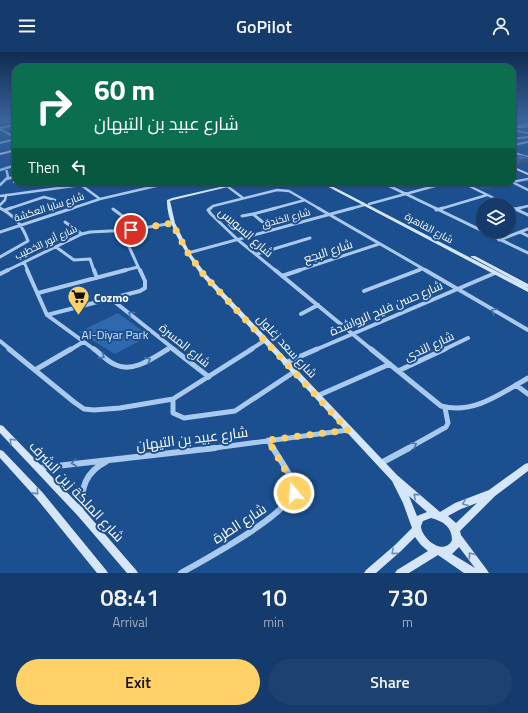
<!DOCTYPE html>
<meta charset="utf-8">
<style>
:root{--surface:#143b6b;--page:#1d4271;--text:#f1f3f6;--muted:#9dadc1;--line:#33557e;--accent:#ffd166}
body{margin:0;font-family:"Titillium Web",Cairo,sans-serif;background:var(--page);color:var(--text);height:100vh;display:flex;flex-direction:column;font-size:15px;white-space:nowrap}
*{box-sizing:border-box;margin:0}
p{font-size:13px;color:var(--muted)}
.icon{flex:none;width:22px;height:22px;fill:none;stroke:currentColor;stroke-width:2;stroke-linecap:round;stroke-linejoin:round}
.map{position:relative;height:521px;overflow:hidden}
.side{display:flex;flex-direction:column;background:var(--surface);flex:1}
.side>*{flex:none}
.banner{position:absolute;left:12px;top:12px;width:504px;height:122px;border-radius:12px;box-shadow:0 1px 3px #0004,0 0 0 1px var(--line);background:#0b6e4f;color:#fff;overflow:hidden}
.tools{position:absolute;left:476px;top:146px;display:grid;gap:8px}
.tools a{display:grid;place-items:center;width:40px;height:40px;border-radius:50%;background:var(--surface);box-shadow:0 1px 3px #0004,0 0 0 1px var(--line);font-size:20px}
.pin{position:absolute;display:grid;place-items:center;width:34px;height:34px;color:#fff;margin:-17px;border:2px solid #fff;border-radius:50%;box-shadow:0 1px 4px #0007}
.me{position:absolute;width:44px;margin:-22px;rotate:342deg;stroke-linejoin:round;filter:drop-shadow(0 0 3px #0008)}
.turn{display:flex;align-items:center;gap:14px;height:84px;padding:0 16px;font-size:18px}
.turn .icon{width:52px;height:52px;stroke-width:2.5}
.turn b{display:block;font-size:28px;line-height:34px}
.then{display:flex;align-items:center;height:38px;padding:0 16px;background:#0003;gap:8px;font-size:15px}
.eta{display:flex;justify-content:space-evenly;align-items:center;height:68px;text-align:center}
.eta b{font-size:24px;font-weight:600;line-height:28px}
.primary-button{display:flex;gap:8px;margin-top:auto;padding:8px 16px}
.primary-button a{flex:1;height:46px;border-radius:24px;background:var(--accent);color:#111;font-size:16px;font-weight:600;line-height:46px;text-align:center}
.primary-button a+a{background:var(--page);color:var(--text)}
header{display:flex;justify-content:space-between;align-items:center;height:52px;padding:0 16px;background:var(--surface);font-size:18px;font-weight:600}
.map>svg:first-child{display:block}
</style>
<header><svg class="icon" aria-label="menu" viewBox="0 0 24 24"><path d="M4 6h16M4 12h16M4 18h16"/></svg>GoPilot<svg class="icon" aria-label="person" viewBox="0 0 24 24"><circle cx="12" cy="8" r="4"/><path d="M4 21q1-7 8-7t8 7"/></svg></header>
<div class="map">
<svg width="528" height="521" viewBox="0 0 528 521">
<rect width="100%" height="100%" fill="#1b4f8f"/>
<path fill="#2e69ad" d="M118,261L144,280L147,285L115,302L79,280Z"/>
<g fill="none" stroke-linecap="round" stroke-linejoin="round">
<path stroke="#a9c9ee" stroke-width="2" d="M0,77L16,86
M512,78L528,81
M512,87L528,85
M0,91L16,87
M512,97L518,92L528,90
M512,100L528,105"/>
<path stroke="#a9c9ee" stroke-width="2.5" d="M0,118L16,113
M7,127L16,124
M14,130L16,129
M77,130L100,147
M381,130L437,157
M461,130L508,153
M512,130L528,138
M512,130L528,127
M0,133L8,125L6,116
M83,134L104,130
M227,134L243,146
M431,135L452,130
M0,144L81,133
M369,152L431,135L421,130
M0,153L5,148L6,143
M509,154L515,157
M0,156L2,157
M8,157L44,145L55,148
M70,157L100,147L173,130
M209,157L213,154L277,138L289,139L320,157
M272,157L305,148
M350,157L364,153
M440,157L487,143
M516,157L528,154"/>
<path stroke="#a9c9ee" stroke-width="3" d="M0,156C14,163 23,174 28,189L0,205
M211,156L208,158L211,162L238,188L276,219
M318,156L427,219
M435,156L528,201
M513,156L528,163
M113,157L140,177
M516,157L520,156
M5,158L11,156
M436,158L443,156
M242,164L253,162
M65,170L82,182
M272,178L253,162L276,156
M122,179L140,219
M0,180L73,156
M520,180L528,184
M499,188L528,177
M56,195L74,208L90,207L94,219
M188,201L353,156
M257,202L310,186
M24,210L28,219
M6,219L82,182L90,180L131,178L173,171
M122,219L138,215
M297,219L379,192
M416,219L422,217"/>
<path stroke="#a9c9ee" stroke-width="4" d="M27,218L47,263L95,298
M94,218L97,226
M275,218L372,298
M425,218L528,278
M0,222L8,218
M282,224L300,218
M364,239L419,218
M38,241L126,218
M111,247L175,298
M301,262L318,253
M47,263L140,239L145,236V229L140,218
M0,289L11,298
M70,298L83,290
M167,298L171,295
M250,298L264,289
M315,298L495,221
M443,298L468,286"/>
<path stroke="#a9c9ee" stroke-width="5" d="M9,297L74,350L84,357L94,358L120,356L173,347L252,297
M94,297C101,302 108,310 116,313C134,321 154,305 168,297
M173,297L209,325
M371,297L441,354C473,363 502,341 528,326
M285,311L317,297
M35,318L71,297
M398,319L445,297
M516,333L528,342
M317,344L390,312
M173,347V361L184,366L235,359L294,320
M268,388L273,397
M207,397L348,378
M407,397L446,375L448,371L445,356"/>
<path stroke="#a9c9ee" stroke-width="6" d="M381,411L409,396
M39,416L215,396
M81,459C82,435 84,421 107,409
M181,521C204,508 288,463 294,439C296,429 278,405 273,396"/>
<path fill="#d6e6fa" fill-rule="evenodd" d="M528,71V73L512,75V73Z
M16,72V74L0,77V75Z
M16,97V99L0,103V101Z
M242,130H249L173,148L170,149L175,171L190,201L206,222L397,423L440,460L455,451L489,438L525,412L528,411V419L495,444L460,479L461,483L487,518L489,521H464L438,503L409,521H395L397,518L428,499L421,493L415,485L401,499L376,521H364L366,518L395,493L412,476L403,451L392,429L202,224C188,204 166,173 167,148L172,146ZM409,444L427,460L417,464ZM477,451L456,471L448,464L461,457ZM431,466C443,469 452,475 452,488C451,490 450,492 448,493C438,500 422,485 421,475C421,473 422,472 423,469ZM459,495L475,516L452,502Z
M319,130H324L523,233L471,205V204H475L528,232V236L526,235L528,236V240Z
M0,373L3,374L84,458L136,518L138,521H127L78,464L0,381Z
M0,398L3,399L43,441L106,518L108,521H97L37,447L0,406Z"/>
<path fill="#f0f6ff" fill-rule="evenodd" d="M528,73V75L512,77V75Z
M512,114L528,121V123L512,116Z"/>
</g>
<path fill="#3a679d" d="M523,104L519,112L512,110L513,105Z
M477,130H494L493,136L483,137L476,134Z"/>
<path fill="#305480" d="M518,68H523L522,70L517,71Z
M528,107V110L519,112L520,108Z
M485,130H494L493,136L483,137Z"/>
<path fill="#4478b7" stroke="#305480" d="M523,104L528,106V107L520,108L513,105Z"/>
<defs><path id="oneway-chevron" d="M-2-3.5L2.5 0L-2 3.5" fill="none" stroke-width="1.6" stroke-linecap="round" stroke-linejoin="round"/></defs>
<g stroke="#4674ac">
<use href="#oneway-chevron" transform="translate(494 259) rotate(-150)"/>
<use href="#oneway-chevron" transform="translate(131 262) rotate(-142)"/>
<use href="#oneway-chevron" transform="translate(102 304) rotate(34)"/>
<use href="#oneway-chevron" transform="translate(148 308) rotate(-28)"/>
<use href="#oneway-chevron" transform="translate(414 393) rotate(-29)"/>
<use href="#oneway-chevron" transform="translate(74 411) rotate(173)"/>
</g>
<g stroke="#668bba">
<use href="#oneway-chevron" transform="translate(12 389) rotate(-134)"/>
<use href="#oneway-chevron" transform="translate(36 440) rotate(48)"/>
<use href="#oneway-chevron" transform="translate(416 444) rotate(-139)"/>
<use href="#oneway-chevron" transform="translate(465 451) rotate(158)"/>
<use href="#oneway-chevron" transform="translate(394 500) rotate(138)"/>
<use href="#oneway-chevron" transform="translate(471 503) rotate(-126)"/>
</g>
<linearGradient id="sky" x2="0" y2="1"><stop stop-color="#0f2b4f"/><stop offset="0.48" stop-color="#39639b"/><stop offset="1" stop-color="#39639b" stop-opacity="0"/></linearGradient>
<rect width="528" height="141" fill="url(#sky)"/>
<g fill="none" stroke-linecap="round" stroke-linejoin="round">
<path stroke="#ffd166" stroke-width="7" stroke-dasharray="0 12.6" d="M131,178L172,171L188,201L204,223L348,378L268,388L292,430L294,441"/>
</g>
<defs>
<symbol id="supermarket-pin" viewBox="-11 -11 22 30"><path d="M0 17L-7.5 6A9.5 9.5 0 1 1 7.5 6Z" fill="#ffd166" stroke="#1b4f8f"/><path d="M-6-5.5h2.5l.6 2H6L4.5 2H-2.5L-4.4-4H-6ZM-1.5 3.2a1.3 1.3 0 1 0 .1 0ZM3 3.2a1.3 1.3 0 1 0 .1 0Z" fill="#111"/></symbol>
</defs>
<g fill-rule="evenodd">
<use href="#supermarket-pin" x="66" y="232" width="25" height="34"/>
</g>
<g text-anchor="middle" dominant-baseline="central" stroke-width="4" stroke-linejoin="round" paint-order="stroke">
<g font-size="10" fill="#fff" stroke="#1b4f8f">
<text transform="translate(49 155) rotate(-18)">شارع سابا العكشة</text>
<text transform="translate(286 166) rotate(-15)">شارع الخندق</text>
<text transform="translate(429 176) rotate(28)">شارع القاهرة</text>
<text transform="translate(46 190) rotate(-25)">شارع أنور الخطيب</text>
</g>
<g font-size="12" fill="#fff" stroke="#1b4f8f">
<text transform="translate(246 180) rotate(41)">شارع السويس</text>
<text transform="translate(328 199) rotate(-18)">شارع البجع</text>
<text transform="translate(386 256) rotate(-23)">شارع حسن فليح الرواشدة</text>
<text transform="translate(185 293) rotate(39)">شارع المسرة</text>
<text transform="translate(287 294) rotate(47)">شارع سعد زغلول</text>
<text transform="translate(429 294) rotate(-25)">شارع الندى</text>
</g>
<g font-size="12" font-weight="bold" fill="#fff" stroke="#1b4f8f" text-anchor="start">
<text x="94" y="245">Cozmo</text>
</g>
<g font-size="12" fill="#cfe3fa" stroke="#1b4f8f">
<text x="115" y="282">Al-Diyar Park</text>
</g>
<g font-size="14" fill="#fff" stroke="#1b4f8f">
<text transform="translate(192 386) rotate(-7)">شارع عبيد بن التيهان</text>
<text transform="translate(77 439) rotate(47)">شارع الملكة زين الشرف</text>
<text transform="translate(239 471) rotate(-33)">شارع الطرة</text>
</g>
</g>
</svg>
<div class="tools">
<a><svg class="icon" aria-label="layers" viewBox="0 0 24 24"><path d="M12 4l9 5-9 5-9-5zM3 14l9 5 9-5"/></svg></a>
</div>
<div class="pin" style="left:131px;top:178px;background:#d93025"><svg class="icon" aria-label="arrive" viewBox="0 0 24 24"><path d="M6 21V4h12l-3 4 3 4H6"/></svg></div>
<svg class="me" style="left:294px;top:441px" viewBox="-20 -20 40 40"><circle r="17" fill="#ffd166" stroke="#fff" stroke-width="3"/><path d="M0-11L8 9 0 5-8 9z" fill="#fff"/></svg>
<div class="banner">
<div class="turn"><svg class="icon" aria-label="right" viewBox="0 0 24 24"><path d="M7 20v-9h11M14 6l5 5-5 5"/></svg><div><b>60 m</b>شارع عبيد بن التيهان</div></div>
<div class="then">Then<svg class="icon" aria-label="left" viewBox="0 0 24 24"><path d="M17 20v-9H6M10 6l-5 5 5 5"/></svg></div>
</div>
</div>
<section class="side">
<div class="eta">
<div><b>08:41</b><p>Arrival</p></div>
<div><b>10</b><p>min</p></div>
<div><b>730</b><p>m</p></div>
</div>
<div class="primary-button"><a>Exit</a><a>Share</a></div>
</section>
